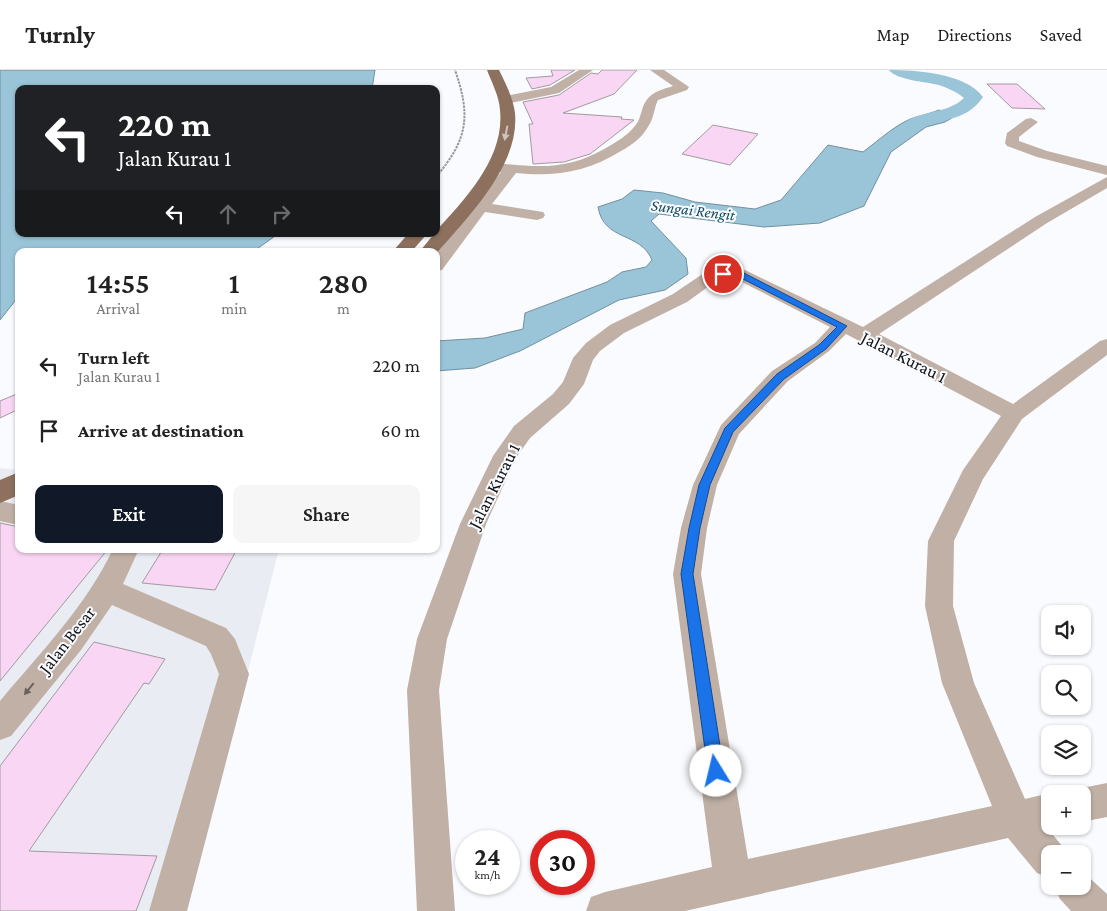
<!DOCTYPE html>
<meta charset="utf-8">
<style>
:root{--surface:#fff;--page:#f6f6f6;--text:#222;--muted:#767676;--line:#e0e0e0;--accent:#111827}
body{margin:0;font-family:"Crimson Pro",serif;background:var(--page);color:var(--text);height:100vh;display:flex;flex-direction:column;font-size:19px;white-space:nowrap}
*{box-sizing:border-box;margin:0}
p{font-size:16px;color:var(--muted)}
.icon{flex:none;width:28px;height:28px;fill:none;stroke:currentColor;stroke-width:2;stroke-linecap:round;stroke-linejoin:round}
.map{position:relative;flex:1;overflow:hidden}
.details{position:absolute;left:15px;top:178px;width:425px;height:305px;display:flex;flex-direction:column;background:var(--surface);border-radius:10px;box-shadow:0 1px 4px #0004}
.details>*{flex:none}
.hud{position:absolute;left:15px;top:15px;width:425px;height:152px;border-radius:10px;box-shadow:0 1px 4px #0004;background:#202124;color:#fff;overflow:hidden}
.tools{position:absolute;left:1041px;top:535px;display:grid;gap:10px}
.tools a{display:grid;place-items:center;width:50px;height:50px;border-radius:10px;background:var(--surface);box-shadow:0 1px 4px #0004;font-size:25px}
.speed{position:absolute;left:455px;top:760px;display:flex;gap:10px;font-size:25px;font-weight:700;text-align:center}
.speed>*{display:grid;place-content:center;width:65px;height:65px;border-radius:50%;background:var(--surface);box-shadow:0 1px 4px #0004;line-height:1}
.speed small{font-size:12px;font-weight:400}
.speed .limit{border:8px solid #d22;background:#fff;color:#111}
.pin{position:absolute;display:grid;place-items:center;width:42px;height:42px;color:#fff;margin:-21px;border:2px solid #fff;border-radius:50%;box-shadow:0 1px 5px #0007}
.me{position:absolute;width:55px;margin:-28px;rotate:351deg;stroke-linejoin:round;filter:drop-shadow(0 0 4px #0008)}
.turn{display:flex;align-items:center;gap:18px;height:105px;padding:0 20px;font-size:22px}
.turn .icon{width:65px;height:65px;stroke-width:2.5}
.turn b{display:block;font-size:35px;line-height:42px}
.lanes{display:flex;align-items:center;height:48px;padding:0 20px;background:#0003;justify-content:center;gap:25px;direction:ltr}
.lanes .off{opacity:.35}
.eta{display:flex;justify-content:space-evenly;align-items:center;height:85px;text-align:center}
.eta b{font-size:30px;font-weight:600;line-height:35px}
.primary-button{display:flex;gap:10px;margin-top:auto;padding:10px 20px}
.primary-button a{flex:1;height:58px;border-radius:10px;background:var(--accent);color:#fff;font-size:20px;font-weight:600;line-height:58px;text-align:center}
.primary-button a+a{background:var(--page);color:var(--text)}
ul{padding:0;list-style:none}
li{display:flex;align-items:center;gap:15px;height:65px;padding:0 20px}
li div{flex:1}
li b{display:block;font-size:19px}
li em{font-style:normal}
header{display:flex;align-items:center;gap:30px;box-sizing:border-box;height:70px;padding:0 25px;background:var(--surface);border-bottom:1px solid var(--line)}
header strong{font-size:24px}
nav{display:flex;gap:28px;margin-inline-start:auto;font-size:18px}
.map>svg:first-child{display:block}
</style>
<header>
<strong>Turnly</strong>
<nav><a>Map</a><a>Directions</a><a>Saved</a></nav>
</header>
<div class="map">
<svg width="1107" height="841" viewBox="0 0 1107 841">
<rect width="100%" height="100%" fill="#fafbfe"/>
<path fill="#e9ecf3" d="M0,398L19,400V479H279L187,841H0Z"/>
<path fill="#9ac5d8" stroke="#72909f" d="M0,0H375L372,19H19V164H278L254,181H19V226L0,250Z
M939,40L957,45L945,52L926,57L891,82L864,136L820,153L764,157L659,144L651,151L686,188L688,204L665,220L619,230L520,281L475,298L436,301V271L485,268L523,259L525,243L607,212L622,202L646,197L652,190C640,161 604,172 598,137L622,129L634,120L663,123L695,132L755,139L781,130L828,75L863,82C878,71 898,52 916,47C924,45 931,43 939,40Z"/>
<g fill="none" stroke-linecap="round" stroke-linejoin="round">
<path fill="#9ac5d8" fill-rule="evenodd" d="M889,0C915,0 966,3 983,27C969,47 953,48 931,54C920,58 914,66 901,63L899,59C912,39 946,46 964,28C957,22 948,18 939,15C927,12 896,10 889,0Z"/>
</g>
<path fill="#f9d6f3" stroke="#a399a1" d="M551,0H575L550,15L532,19L526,8L553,6Z
M602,0H637L614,24L563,43L622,47L621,49L634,50L590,84L564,92L533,94L529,54H533L523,32L559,25L591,3L598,4Z
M987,14H1017L1045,39L1012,38Z
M713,55L758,64L730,95L682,84Z
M19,323V339L0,348V331Z
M0,453L19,457V479H108L0,611Z
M163,479H237L215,520L142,513Z
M94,572L165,589L149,614L144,613L29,781L157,786L136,841H0V696Z"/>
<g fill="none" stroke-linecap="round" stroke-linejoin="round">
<path stroke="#97989c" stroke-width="2" stroke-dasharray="2.5 1" stroke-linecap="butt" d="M436,107C468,69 471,46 455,0"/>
<path fill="#c0b0a5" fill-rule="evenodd" d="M579,0H593L559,23L505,34L499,30L505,26L551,17Z
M650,0H664L689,17L687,20L658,30C654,38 654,48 649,55C643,67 632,75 621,81C587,102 555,107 516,103L492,134L543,142L545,145L543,148L537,150L485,142L442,200L436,201V183L469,140L462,138L460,135L462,132L477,131L501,102L489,100L487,97L489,94L494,93C539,97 566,101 606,78C616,72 627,66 634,57C639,52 640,46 642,40C647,23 658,21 673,16Z
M1031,48L1038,52L1019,67V71L1047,81L1107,96V105L1037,87L1007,76L1005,73L1007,63L1026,49Z
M1107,107V118L1047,153L879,264L1013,334L1100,271L1107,269V285L1022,349L983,409L954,471L953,536L974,613L1025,729L1050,723L1051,724L1050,756H1056L1048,759L1063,777L1066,784H1050V808L1037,803L1008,768L685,841H586L591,827L605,822L712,797L673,504L681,458L693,415L721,355L772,301L815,273L830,257L736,209L716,211L687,232L624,263L600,281L593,290L584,314L569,334L530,368L516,388L486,454L447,569L439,620L455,841H417L407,620L417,569L460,454L493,386L514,356L553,324L563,312L573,288L586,273L610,255L673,224L704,203L723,199L745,200L863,257L1035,147ZM846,264L1001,346L963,400L928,471L925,536L942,613L992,736L748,789L701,504L707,458L717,415L739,364L788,311L829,281Z
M0,431L19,435V455L0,451Z
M113,479H139L123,514L226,558L235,569L249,604L187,841H149L219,604L211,584L206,576L112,535L81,580L11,666L0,670V631C41,582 86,536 113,479Z
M1107,713V747L1082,752V724L1070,723L1082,718Z
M1082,801L1107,824V841H1071L1060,829L1054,816H1082Z"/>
<path fill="#8d715e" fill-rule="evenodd" d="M487,0H499C506,14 513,28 515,43C520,96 467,148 436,184V181H420L434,164H436V161C465,129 505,88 500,40C499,26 492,13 487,0Z
M408,164H427L412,181H393Z
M19,402V425L0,433V410Z"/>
</g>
<defs><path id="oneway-solid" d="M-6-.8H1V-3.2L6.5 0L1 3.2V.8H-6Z" transform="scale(1.25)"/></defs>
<use fill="#cec4be" href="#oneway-solid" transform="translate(506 63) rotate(101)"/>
<use fill="#6a625f" href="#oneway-solid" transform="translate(29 619) rotate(129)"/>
<path fill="#1a73e8" stroke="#114b97" d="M723,201L742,202L847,256L826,279L784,309L733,362L710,415L700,458L693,504L724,701L722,706L716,708L711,706L708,701L681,504L689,458L699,415L725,358L777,304L819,275L837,257L737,206H720L719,204Z"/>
<g text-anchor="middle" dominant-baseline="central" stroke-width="4" stroke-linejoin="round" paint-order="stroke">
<g font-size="16" font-style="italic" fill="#124b60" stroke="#fafbfe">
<text transform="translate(693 140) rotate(7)">Sungai Rengit</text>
</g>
<g font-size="18" fill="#131519" stroke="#fafbfe">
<text transform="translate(904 287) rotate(27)">Jalan Kurau 1</text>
<text transform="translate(494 416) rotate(-63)">Jalan Kurau 1</text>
<text transform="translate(67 570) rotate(-52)">Jalan Besar</text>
</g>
</g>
</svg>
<div class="tools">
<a><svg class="icon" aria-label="sound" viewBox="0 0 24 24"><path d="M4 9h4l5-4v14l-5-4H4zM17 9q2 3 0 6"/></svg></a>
<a><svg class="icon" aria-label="search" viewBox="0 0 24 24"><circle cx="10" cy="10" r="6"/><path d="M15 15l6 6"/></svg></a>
<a><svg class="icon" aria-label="layers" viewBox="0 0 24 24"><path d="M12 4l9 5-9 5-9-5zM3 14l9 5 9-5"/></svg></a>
<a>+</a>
<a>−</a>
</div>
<div class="speed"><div>24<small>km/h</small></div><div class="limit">30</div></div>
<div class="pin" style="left:723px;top:204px;background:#d93025"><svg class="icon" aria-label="arrive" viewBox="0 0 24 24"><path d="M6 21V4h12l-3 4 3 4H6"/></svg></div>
<svg class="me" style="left:716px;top:701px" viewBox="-20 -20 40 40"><circle r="19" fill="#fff"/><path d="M0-13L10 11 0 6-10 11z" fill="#1a73e8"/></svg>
<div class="hud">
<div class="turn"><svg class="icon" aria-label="left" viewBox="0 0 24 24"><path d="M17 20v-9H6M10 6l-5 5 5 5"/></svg><div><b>220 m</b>Jalan Kurau 1</div></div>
<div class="lanes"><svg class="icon" aria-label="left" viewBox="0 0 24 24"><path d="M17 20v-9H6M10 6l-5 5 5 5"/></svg><svg class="icon off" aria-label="ahead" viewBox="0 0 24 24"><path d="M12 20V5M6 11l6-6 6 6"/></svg><svg class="icon off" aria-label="right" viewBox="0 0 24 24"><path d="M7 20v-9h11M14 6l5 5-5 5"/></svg></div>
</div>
<section class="details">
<div class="eta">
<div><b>14:55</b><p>Arrival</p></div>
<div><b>1</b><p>min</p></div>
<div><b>280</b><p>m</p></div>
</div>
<ul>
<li><svg class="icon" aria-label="left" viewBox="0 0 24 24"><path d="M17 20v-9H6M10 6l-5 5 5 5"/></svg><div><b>Turn left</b><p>Jalan Kurau 1</p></div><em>220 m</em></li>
<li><svg class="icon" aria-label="arrive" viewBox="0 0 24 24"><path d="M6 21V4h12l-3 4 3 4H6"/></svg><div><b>Arrive at destination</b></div><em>60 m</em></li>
</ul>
<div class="primary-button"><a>Exit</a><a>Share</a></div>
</section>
</div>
